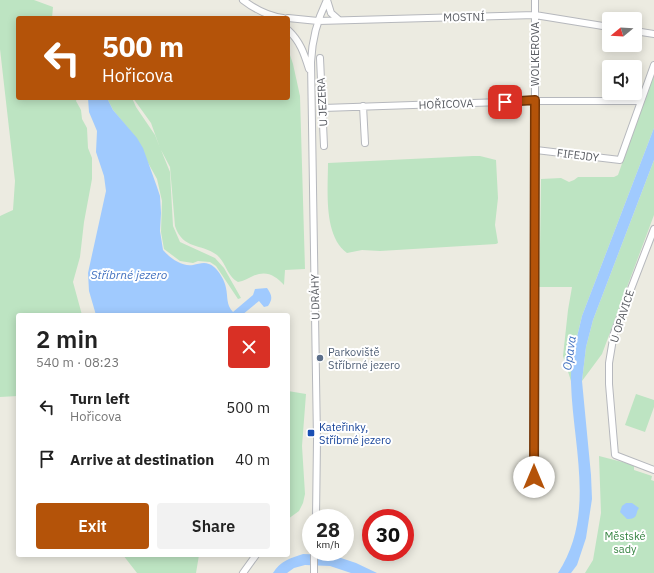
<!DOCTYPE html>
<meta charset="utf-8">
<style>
:root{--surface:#fff;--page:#f2f2f2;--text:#222;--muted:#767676;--accent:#b45309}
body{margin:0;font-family:"IBM Plex Sans",sans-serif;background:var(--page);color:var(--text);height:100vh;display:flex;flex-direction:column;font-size:15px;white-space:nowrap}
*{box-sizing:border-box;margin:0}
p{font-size:13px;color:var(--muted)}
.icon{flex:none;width:22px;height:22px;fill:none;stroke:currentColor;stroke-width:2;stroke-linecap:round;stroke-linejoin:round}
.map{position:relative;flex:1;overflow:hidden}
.panel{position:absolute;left:16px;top:313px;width:274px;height:244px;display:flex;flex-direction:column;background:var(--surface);border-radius:4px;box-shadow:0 2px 10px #0003}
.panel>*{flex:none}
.banner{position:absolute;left:16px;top:16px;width:274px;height:84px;border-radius:4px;box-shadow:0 2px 10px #0003;background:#b45309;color:#fff;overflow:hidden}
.needle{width:26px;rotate:252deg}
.controls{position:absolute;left:602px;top:12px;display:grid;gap:8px}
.controls a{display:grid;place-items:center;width:40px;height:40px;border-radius:4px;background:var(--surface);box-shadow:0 2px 10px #0003;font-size:20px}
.speed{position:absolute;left:302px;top:509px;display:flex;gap:8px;font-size:20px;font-weight:700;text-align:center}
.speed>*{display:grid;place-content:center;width:52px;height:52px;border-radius:50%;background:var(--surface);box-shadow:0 2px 10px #0003;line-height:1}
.speed small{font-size:10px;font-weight:400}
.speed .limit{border:6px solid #d22;background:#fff;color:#111}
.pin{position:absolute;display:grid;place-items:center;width:34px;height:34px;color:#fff;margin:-17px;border-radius:8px;box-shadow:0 2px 6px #0006}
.me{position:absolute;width:44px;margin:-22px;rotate:0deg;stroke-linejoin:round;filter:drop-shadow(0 0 3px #0008)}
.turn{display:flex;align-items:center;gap:14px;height:84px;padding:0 20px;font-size:18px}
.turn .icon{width:52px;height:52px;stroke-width:2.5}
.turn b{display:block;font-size:28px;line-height:34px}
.round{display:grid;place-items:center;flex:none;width:42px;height:42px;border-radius:4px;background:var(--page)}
.head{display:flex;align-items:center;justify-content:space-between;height:68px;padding:0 20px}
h1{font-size:24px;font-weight:600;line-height:30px}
.button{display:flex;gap:8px;margin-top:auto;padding:8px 20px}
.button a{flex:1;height:46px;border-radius:4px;background:var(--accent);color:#fff;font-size:16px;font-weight:600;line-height:46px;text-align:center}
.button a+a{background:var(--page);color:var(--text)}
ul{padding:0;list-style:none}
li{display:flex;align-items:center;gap:12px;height:52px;padding:0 20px}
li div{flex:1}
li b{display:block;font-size:15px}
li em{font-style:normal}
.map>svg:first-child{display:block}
</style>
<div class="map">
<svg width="654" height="573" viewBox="0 0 654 573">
<rect width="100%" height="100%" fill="#ecebe1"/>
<path fill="#bde4c2" d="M0,0H34L53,7L52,18H18V98H77L76,101L81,110L82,119L87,128L88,148L92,158V179L84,222L80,257L73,282L82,315H18V396L0,397V216L13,210L15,181L0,49Z
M288,49L293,64L300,96L305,269L285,270L284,285C275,275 266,270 253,276C248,278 244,281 238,282C236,281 233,279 231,276C226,270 224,261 217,255C201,243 183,250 175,226L170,167L161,150L170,172L173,226L180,242L215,258L224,268L241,298L238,299L216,266L210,262L198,261L193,263L180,261L164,249L161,232L162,201L157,179L131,132L113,110L107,98H132L136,107L155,135L160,148L151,123L133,98H288Z
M654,72V128L582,316L575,345L571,381L563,356L568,310L572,287H539L540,248L541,179L561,178L569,182L574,180L578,177H614L618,175Z
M473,156H480L496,160L498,198L495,225L498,243L496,244L380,251L362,250L347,253C323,236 328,189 328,163Z
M654,160V215L602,354L582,381L586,347L593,320Z
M288,391L306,394L302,446L305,494L303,503L299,511L288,519Z
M636,394L654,400V407L645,432L625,425Z
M599,456L634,465V470L652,476L651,480L654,481V573H585L593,560L601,513Z
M123,555H199L196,573H137Z"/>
<path fill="#a0cafe" d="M88,98H107L113,110L137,138L143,148L157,187L160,196L161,213L160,231L163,250C170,258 182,267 193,265C201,263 207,261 214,267C219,271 225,281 226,288C228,297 226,305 233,312L253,295L255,289L267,288C272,295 273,299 268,306L264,307L259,301L242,315H96L89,291L88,273L106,191L104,176L96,152L97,131L89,112Z
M654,128V160L593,320L586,347L582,381L591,475L592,499L586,538L577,565L571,573H558C596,515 573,447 571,383C570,360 577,338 582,316Z
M626,503H632L639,508C635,513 639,519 627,519L620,512L622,506Z
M303,554L332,555L356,563L377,573H351L330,566L305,565L294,568L287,573H273C280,561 291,558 303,554Z"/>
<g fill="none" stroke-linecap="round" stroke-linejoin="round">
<defs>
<path id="minor" d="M243,0C256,10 268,16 283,18
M327,0L331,13L339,20
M288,18L318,21L535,15L609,27
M288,30C300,41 304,53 309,69
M635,31L654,34
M320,58L324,146
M363,106L365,143
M323,108L535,101H641
M536,150L620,160L654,65
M654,229L614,333L609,363V384L615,455L654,470
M533,493L535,247V0
M316,518L317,440L311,62C312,40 317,20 327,0
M243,573L256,555
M314,573V552"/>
</defs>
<use href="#minor" stroke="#b6b8bd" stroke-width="8"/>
<use href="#minor" stroke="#fff" stroke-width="6"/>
</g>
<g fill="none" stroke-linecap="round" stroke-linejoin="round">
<defs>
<path id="route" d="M505,102L535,100L534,477"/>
</defs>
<use href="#route" stroke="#753606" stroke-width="10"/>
<use href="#route" stroke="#b45309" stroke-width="7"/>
</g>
<circle fill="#5c6f8a" stroke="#fff" stroke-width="1.5" cx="320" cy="358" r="4"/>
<rect fill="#1a4fb4" stroke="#fff" stroke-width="1.5" x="307" y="429" width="8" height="8" rx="2"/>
<g text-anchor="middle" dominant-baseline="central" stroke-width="4" stroke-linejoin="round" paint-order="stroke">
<g font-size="11" fill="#595c62" stroke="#fff">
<text transform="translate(464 17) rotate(-1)">MOSTNÍ</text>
<text transform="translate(535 54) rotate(-90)">WOLKEROVA</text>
<text transform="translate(322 102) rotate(-93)">U JEZERA</text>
<text transform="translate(446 104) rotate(-2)">HOŘICOVA</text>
<text transform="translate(578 155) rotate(7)">FIFEJDY</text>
<text transform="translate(315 297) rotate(-91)">U DRÁHY</text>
<text transform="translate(622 316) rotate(-72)">U OPAVICE</text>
</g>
<g font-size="11" fill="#4e5e75" stroke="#fff" text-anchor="start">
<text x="328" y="352">Parkoviště<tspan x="328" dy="13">Stříbrné jezero</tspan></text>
</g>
<g font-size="11" fill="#164399" stroke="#fff" text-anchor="start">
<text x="319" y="427">Kateřinky,<tspan x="319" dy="13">Stříbrné jezero</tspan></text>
</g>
<g font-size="11" fill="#368442" stroke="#fff">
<text x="625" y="536">Městské<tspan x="625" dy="13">sady</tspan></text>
</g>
<g font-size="12" font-style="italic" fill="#4372c0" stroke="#fff">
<text x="129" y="274">Stříbrné jezero</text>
<text transform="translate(569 353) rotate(-82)">Opava</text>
</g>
</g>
</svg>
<div class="controls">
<a><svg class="needle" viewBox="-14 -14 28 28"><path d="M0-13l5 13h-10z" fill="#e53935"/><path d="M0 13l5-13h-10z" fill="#767676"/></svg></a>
<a><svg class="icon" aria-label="sound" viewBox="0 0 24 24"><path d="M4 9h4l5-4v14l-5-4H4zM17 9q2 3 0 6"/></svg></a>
</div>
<div class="speed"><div>28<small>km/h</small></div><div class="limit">30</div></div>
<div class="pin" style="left:505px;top:102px;background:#d93025"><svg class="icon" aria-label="arrive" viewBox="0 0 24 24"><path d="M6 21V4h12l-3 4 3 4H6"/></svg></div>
<svg class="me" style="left:534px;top:477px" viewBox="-20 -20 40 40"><circle r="19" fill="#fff"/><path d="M0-13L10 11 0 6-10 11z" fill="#b45309"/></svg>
<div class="banner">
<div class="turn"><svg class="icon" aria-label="left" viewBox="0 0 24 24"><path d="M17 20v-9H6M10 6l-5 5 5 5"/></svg><div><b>500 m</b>Hořicova</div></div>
</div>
<section class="panel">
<div class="head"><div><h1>2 min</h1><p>540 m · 08:23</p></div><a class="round" style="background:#d93025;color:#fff"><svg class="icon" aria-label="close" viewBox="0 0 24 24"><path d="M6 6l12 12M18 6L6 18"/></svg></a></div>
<ul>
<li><svg class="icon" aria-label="left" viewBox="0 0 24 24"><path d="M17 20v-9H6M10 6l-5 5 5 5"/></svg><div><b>Turn left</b><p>Hořicova</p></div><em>500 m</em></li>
<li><svg class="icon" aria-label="arrive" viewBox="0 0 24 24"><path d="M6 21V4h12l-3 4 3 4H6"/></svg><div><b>Arrive at destination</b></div><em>40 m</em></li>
</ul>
<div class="button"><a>Exit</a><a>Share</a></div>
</section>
</div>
